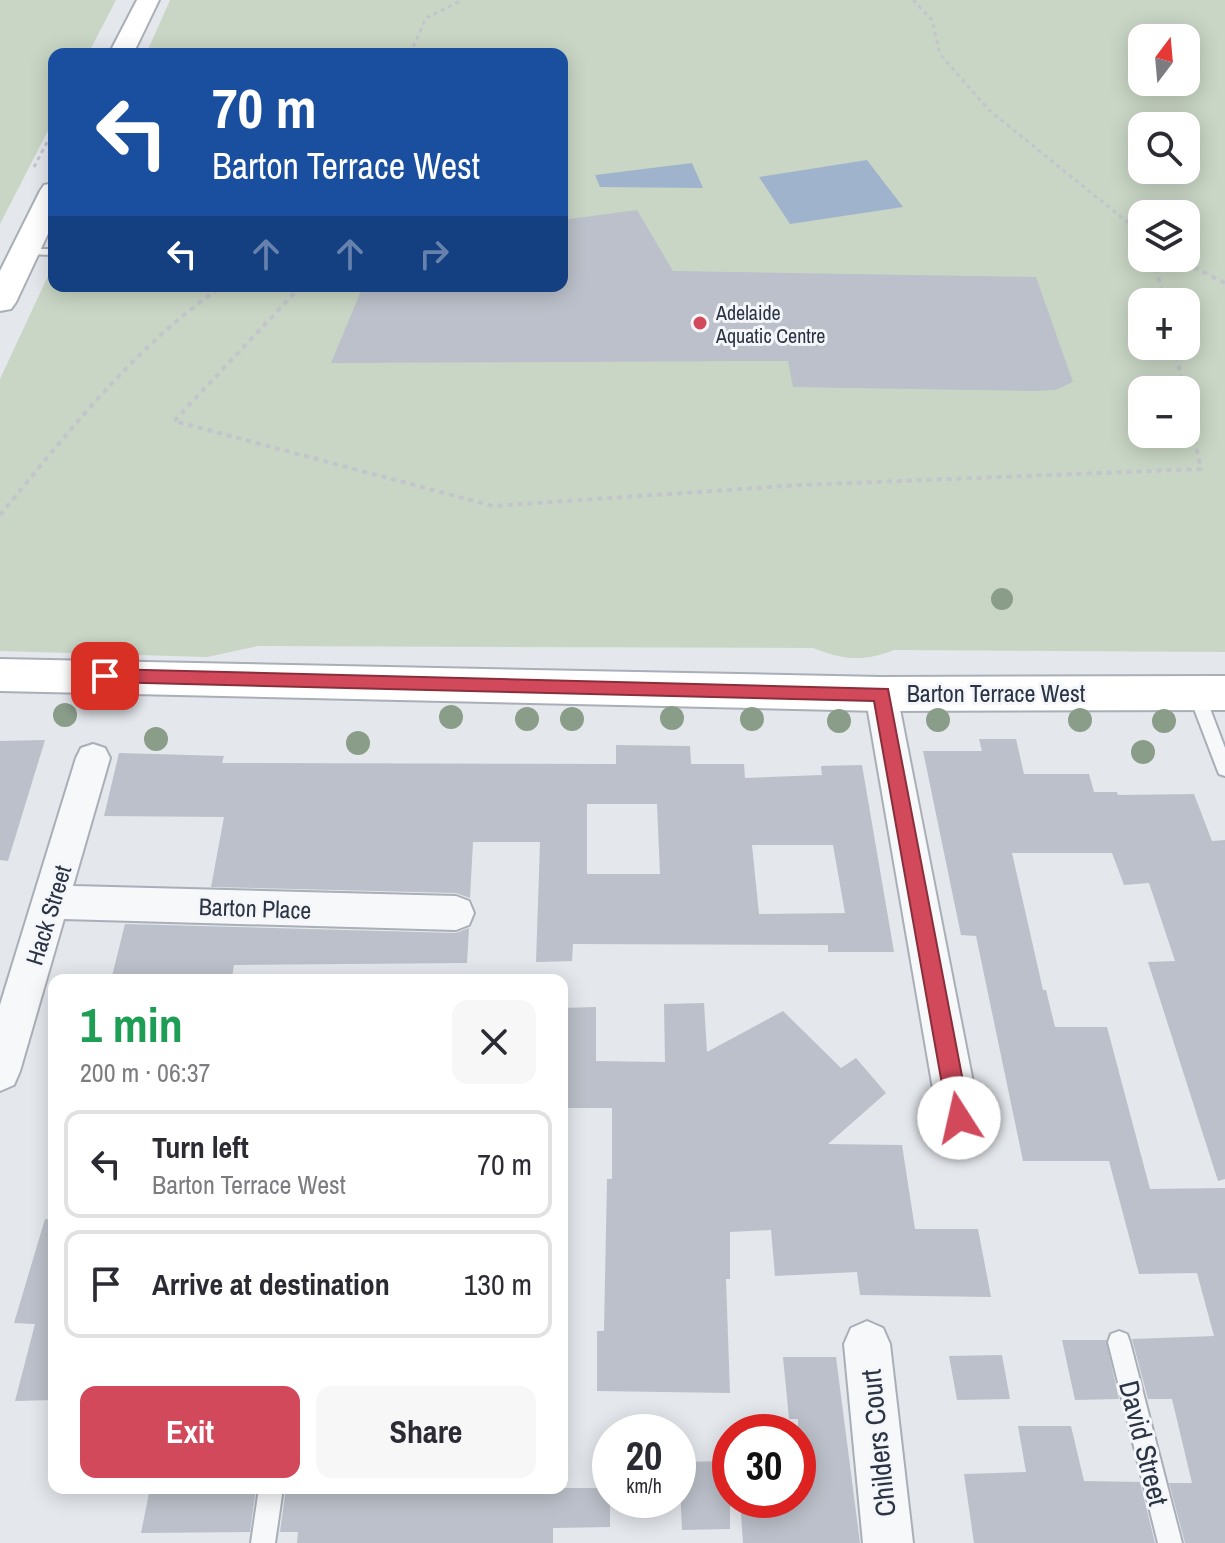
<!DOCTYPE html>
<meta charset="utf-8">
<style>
:root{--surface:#fff;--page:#f7f7f7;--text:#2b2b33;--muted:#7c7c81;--line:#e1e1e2;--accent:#d1495b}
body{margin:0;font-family:"Archivo Narrow",sans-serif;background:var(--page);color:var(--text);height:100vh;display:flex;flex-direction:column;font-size:30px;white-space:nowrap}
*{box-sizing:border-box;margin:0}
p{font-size:26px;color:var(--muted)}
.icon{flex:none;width:44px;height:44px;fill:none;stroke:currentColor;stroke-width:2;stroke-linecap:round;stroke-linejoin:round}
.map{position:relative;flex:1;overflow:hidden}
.drawer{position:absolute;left:48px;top:974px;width:520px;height:520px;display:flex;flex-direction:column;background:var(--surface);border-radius:16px;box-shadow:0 4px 20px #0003}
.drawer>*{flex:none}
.banner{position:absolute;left:48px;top:48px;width:520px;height:244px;border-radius:16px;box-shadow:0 4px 20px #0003;background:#1a4fa0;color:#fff;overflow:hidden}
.needle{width:52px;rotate:16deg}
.fabs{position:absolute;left:1128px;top:24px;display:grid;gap:16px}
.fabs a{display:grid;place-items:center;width:72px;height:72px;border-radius:16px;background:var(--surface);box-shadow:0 4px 20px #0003;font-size:40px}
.speed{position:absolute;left:592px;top:1414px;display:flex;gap:16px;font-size:40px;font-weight:700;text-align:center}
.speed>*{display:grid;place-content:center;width:104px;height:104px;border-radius:50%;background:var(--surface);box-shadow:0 4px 20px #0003;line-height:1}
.speed small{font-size:20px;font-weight:400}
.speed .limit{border:12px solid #d22;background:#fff;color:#111}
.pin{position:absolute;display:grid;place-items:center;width:68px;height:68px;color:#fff;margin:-34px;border-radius:16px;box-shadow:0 4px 12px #0006}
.me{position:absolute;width:88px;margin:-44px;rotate:350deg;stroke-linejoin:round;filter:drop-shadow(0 0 6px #0008)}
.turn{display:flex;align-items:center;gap:28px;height:168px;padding:0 32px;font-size:36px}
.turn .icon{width:104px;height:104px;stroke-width:2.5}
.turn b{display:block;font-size:56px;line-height:68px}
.lanes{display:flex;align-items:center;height:76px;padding:0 32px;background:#0003;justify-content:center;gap:40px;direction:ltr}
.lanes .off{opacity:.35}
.round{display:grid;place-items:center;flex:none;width:84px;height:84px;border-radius:16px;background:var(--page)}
.head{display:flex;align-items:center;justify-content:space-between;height:136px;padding:0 32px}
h1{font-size:48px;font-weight:700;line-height:60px;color:#1e9e55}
.primary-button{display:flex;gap:16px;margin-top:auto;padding:16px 32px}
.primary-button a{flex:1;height:92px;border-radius:16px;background:var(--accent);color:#fff;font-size:32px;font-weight:700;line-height:92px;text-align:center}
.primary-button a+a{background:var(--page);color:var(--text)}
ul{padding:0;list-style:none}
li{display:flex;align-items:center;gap:24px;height:108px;margin:0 16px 12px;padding:0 16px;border:4px solid var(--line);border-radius:16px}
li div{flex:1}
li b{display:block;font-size:30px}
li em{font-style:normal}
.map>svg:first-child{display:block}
</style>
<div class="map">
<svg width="1225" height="1543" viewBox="0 0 1225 1543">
<rect width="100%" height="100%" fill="#e4e7ec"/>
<path fill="#c9d6c5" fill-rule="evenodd" d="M0,0H116L88,54H54V119L0,224Z
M170,0H1225V652L894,650C864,662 843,660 813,648L258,646L207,657L0,651V379L54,263V286H562V54H146ZM1142,38H1186V82H1142ZM1142,126H1186V170H1142ZM1142,214H1186V258H1142ZM1142,302H1186V346H1142ZM1142,390H1186V434H1142Z"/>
<path fill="#9fb4cc" d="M867,160L903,207L790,224L759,177Z
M692,163L703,188L600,187L595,175Z"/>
<path fill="#bbc0ca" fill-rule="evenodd" d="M637,210L673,271L1036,277L1073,382L1055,390L1033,391L793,387L788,361L331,363L363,286H562V220Z
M979,739H1016L1024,774H1089L1094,792H1117L1118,795L1194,794L1212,841L1225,840V1179L1218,1181L1148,962L1175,961L1149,883L1124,885L1112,853H1012L1043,990H1046L1055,1027H1107L1150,1189L1225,1188V1543H1185L1169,1483H1192L1172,1399H1148L1132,1339L1214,1336L1197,1273L1139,1274L1109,1161H1023L976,936L961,935L923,751H982Z
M45,740L8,861L0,860V741Z
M616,745L690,746L691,764H744L745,778L822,775L821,766L862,765L894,952H828V945L573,944L572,961L536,962L540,842H473L470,898L456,893L211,887L224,817L104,816L119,753L224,756L222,763L616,764ZM587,804H657L660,874H587ZM752,845H833L845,913L759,914Z
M125,924L456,933L469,928L467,963L234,965L232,977L111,980Z
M704,1003L707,1052L783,1011L841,1068L856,1058L886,1093L828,1144L902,1145L915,1229H978L991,1297L860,1295L857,1272L775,1276L771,1230L730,1232V1279H726L730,1393L597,1391V1331H604L607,1179H612V1108H562V1008L596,1007V1061L665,1062L664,1004Z
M45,1219L54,1220V1400L15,1401L35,1324L14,1323Z
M1062,1340H1106L1119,1399L1075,1400Z
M1002,1355L1010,1399L957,1400L949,1356Z
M783,1357H836L860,1543H743L740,1500H798V1419H789Z
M1018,1426H1071L1084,1481L1140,1482L1155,1543H974L964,1474L1026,1472Z
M730,1461V1529L682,1530L679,1462Z
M150,1488H256L250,1532L141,1533Z
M286,1488H610V1527L553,1528V1543H297L298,1532H280Z"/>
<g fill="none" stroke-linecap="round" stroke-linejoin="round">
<defs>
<path id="lane" d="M24,249H54V255L20,254V250Z
M1196,687L1204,693L1225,748V776L1219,774L1217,769L1188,693Z
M1119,1331L1127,1334L1130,1342L1182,1543H1158L1108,1342L1111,1334Z
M259,1488H283L275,1543H251Z"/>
<path id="street" d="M881,681L892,685L897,694L980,1118L974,1133L959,1139L944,1133L938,1118L865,694L870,685Z
M93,744L105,748L110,758L73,886L456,896L469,901L474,913L469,925L456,930L64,919L20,1071L14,1085L0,1091V1005L76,758L81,748Z
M867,1321L883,1328L890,1344L913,1543H863L844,1344L851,1328Z"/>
<path id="secondary" d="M137,0H159L133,54H109Z
M54,183V221L16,302L11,309L0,311V271L40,191L44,185Z
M0,659L881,677L1225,676V710L881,711L0,691Z"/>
</defs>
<use href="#lane" stroke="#a9aeb7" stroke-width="4"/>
<use href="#street" stroke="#a9aeb7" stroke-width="4"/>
<use href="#secondary" stroke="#a9aeb7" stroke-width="4"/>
<path stroke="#c2c5cb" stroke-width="3" stroke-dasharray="4 4" stroke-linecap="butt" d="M913,0L932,20L940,54L989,110L1142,234
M410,54L426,18L462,0
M34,167L54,129"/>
<path stroke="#c2c5cb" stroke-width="4" stroke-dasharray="5 5" stroke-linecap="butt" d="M1154,258L1164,302
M1176,258L1225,283
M301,286L174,421L493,506L800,485L1201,469L1186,401
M1174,346L1184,390
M0,515C67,434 135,345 223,286"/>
<use href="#lane" fill="#f7f8fa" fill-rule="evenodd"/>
<use href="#street" fill="#f7f8fa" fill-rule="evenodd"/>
<use href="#secondary" fill="#fff" fill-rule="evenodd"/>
</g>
<g fill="#899d89">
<circle cx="1002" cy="599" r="11"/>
<circle cx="65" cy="715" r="12"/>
<circle cx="451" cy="717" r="12"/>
<circle cx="672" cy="718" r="12"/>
<circle cx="527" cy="719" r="12"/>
<circle cx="572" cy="719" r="12"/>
<circle cx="752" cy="719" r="12"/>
<circle cx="938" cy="720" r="12"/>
<circle cx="1080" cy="720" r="12"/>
<circle cx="839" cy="721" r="12"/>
<circle cx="1164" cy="721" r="12"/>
<circle cx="156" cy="739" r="12"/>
<circle cx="358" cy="743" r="12"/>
<circle cx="1143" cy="752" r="12"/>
</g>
<path fill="#d1495b" stroke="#882f3b" stroke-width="2" d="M105,669L888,689L970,1118L966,1125L959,1129L951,1125L948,1118L874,701L105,682L97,676Z"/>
<circle fill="#d1495b" stroke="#f4f6f9" stroke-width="3" cx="700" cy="323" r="8"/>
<g text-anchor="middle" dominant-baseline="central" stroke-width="6" stroke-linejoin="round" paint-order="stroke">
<g font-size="20" fill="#2b3445" stroke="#f4f6f9" text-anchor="start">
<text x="716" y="312">Adelaide<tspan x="716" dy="23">Aquatic Centre</tspan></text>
</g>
<g font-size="24" fill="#2b3445" stroke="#f4f6f9">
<text x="996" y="693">Barton Terrace West</text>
<text transform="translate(255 908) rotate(2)">Barton Place</text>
<text transform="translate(48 915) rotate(-73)">Hack Street</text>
</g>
<g font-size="28" fill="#2b3445" stroke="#f4f6f9">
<text transform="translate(878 1443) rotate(-96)">Childers Court</text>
<text transform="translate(1144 1443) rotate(76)">David Street</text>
</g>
</g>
</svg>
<div class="fabs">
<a><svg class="needle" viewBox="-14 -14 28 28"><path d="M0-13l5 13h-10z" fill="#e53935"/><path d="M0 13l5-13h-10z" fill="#7c7c81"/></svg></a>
<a><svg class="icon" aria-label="search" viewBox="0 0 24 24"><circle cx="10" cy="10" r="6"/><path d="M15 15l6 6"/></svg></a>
<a><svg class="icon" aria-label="layers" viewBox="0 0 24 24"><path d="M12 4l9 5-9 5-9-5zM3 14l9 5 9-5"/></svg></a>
<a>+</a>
<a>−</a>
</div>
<div class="speed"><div>20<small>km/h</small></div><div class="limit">30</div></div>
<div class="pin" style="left:105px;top:676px;background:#d93025"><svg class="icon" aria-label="arrive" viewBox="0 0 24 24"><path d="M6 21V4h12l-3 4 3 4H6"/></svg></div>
<svg class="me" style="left:959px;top:1118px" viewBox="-20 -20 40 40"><circle r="19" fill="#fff"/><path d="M0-13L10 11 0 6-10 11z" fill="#d1495b"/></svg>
<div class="banner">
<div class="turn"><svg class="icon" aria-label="left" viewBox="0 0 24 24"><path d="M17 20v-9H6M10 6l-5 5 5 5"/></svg><div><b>70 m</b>Barton Terrace West</div></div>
<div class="lanes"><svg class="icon" aria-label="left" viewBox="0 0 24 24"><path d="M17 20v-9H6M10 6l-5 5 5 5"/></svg><svg class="icon off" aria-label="ahead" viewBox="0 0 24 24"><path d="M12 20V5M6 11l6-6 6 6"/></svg><svg class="icon off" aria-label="ahead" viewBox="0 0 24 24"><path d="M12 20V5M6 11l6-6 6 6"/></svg><svg class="icon off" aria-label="right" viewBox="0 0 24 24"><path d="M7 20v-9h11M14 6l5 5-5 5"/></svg></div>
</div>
<section class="drawer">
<div class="head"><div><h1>1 min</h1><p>200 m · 06:37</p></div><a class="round"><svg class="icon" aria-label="close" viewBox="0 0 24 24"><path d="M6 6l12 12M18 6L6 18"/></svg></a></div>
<ul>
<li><svg class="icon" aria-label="left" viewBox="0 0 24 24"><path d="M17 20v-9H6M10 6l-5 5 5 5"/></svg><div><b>Turn left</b><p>Barton Terrace West</p></div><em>70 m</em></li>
<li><svg class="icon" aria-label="arrive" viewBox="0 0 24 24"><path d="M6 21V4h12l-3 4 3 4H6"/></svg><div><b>Arrive at destination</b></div><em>130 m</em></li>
</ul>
<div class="primary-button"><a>Exit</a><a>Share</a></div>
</section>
</div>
